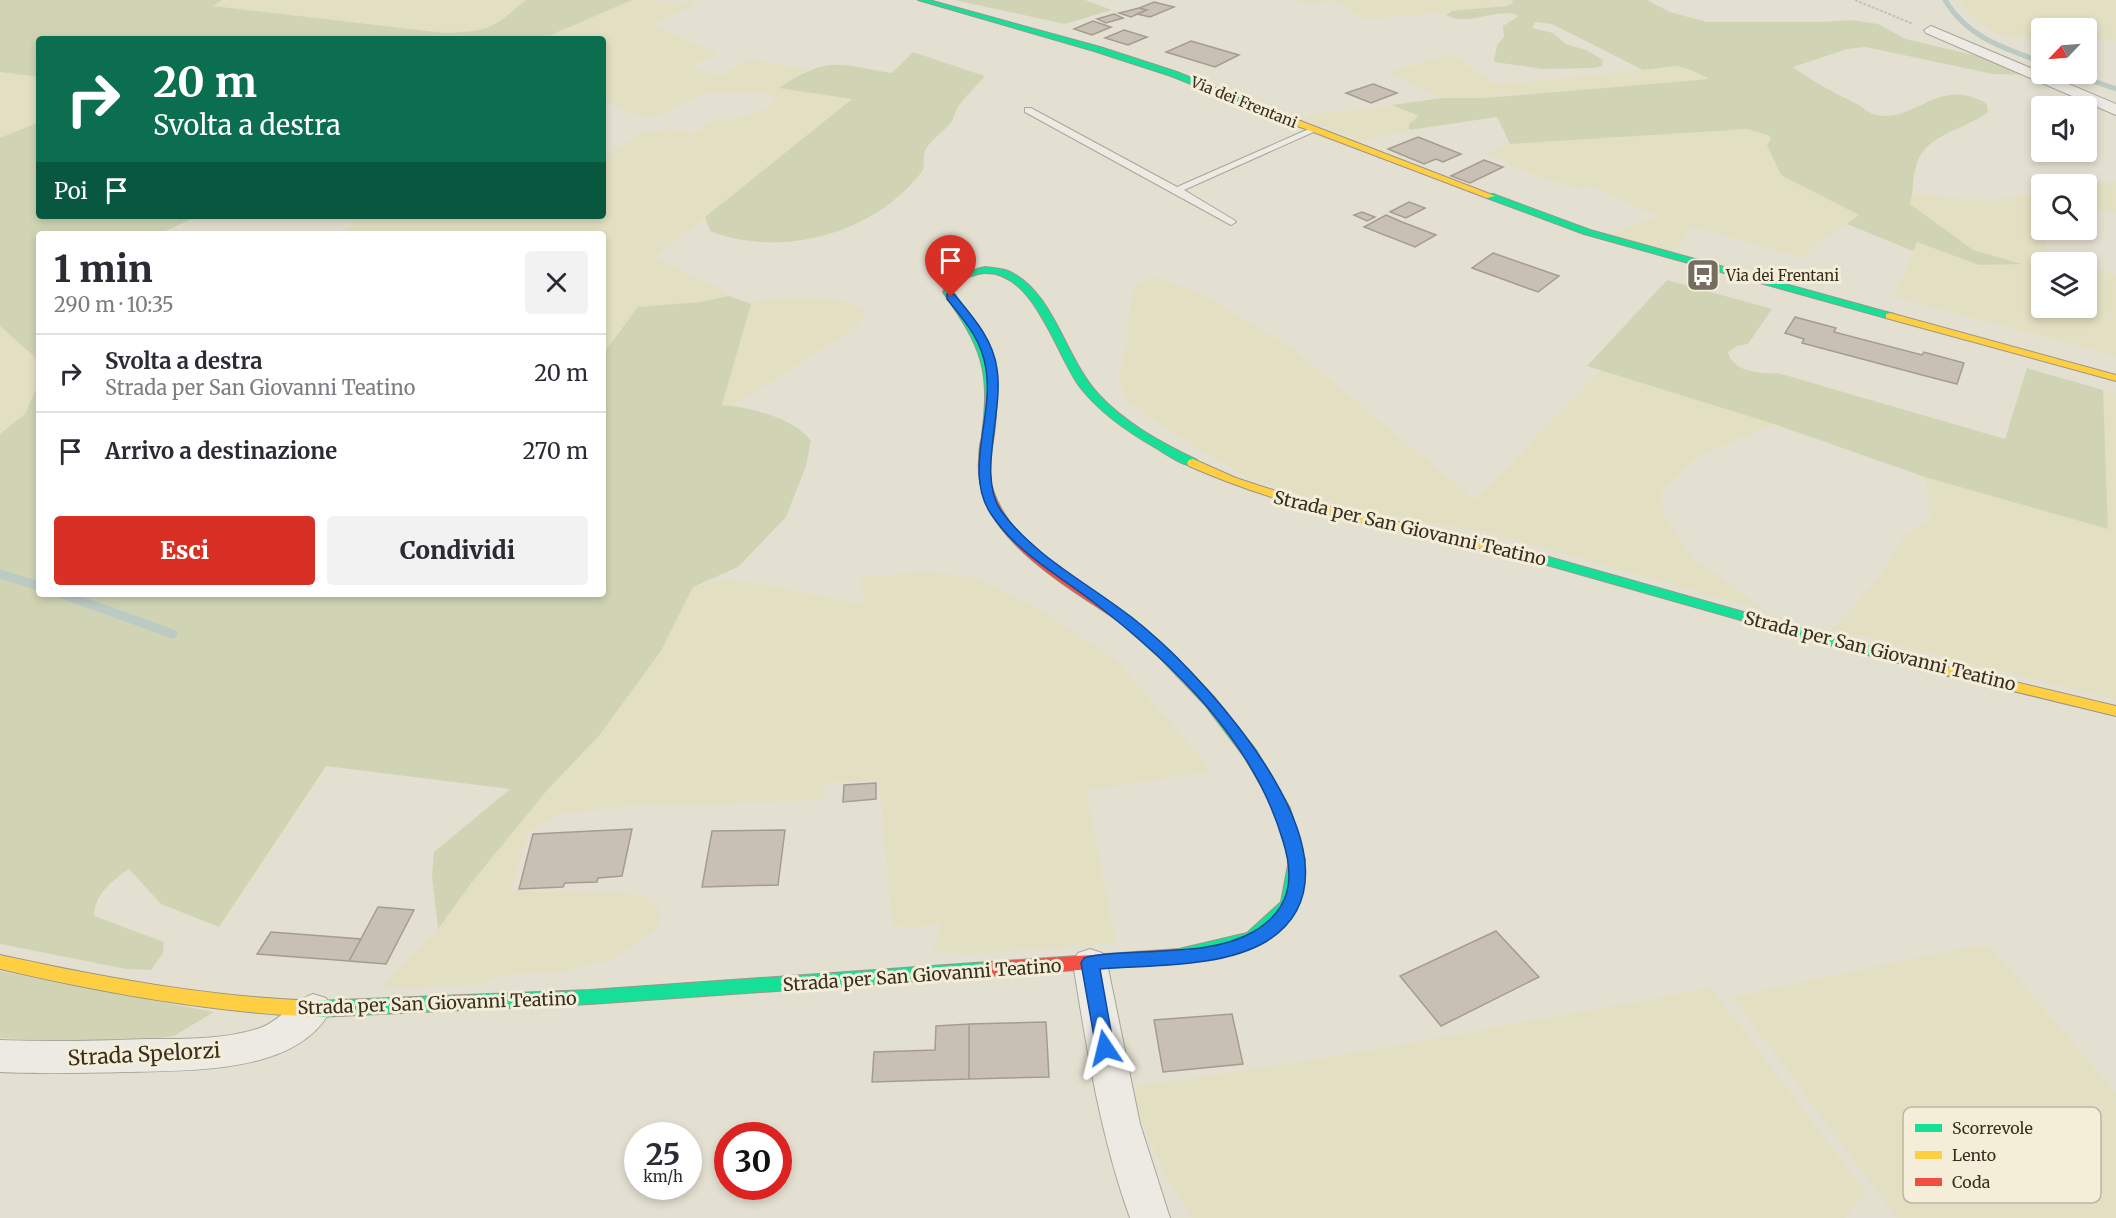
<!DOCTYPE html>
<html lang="it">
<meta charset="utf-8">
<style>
:root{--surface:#fff;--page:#f2f2f3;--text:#2b2b33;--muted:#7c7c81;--line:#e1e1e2;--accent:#d93025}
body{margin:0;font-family:Merriweather,serif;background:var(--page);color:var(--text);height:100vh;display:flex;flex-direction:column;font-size:22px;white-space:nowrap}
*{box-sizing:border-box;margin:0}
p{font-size:20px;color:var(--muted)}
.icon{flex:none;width:33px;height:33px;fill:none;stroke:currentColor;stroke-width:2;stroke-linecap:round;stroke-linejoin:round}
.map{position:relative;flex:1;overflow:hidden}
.sheet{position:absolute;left:36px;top:231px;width:570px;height:366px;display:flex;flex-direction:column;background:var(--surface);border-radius:6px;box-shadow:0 3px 9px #0003}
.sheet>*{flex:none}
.top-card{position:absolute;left:36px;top:36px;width:570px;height:183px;border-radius:6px;box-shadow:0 3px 9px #0003;background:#0b6e4f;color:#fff;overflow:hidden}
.needle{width:39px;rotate:245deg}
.fabs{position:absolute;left:2031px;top:18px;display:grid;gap:12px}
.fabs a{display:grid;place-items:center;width:66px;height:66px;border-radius:6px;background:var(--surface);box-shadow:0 3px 9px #0003;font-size:30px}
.speed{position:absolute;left:624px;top:1122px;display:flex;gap:12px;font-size:30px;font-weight:700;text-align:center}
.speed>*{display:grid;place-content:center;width:78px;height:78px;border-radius:50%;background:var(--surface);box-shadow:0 3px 9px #0003;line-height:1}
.speed small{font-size:15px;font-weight:400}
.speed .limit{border:9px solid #d22;background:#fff;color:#111}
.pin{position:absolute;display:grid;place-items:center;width:51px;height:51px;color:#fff;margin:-62px -26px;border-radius:50% 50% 50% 0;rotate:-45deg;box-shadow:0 0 6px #0007}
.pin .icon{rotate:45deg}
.me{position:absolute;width:66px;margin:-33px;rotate:350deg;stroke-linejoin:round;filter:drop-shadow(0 0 4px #0008)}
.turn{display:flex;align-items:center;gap:21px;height:126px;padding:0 18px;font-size:27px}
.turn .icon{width:78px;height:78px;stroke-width:2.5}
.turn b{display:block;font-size:42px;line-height:51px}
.then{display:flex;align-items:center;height:57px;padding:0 18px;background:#0003;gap:12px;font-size:22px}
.round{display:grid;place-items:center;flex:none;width:63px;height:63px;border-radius:6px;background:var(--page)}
.head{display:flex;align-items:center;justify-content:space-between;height:102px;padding:0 18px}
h1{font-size:36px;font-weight:800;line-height:45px}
.cta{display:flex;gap:12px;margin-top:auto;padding:12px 18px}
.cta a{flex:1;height:69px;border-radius:6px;background:var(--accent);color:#fff;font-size:24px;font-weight:800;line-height:69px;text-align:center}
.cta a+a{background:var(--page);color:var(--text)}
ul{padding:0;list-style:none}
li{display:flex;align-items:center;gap:18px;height:78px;padding:0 18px;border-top:2px solid var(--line)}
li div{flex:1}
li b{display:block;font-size:22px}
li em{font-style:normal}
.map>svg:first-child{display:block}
</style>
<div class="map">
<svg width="2116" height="1218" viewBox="0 0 2116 1218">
<rect width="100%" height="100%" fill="#e4e0d1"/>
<path fill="#e3dfc2" d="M222,0H526L501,23L479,32L445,33L212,6Z
M632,0L695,2L691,7L651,25L719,53L688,67L720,76L751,59L809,69L780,88L852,98L655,257L690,276L715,285L729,296L700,302L638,307L603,354V234H337L348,228L356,216H603V156L642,133L668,129L694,134L715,119L726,120L755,114L771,105L776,98L769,94L708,91L659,115L647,117L632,114L603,99V39H546L553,34Z
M1297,0H1512L1513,3L1479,10L1363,19L1337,1L1306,4L1294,2Z
M1959,0H2116V41L2087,40L2086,28H2042L2041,39L2017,38L1993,33L1965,10Z
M1450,54L1497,85L1676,66L1710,79L1485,98H1442L1387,73Z
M0,72L39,77V122L0,138Z
M1392,105L1420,116L1409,124V130L1361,141L1305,119L1313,113L1325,111L1373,110Z
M1748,129L1770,136L1771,139L1767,145L1781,175L1860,215L1818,243L1801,258L1692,226L1679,246L1669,253L1607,235L1658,217L1591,185L1577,188L1533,175L1487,153L1510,144Z
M2090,181L2116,182V212L2087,213L2086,184H2076Z
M2041,193L2042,230H2048L2042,262V308H2086L2087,268L2116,274V356L1894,297L1917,242L1979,265L2019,263L1973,250L1947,233L1934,220L1910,204L1913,194L1987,201Z
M1152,278L1165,279L1216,302L1292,348L1475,500L1601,370L1774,424L1696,457L1660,493L1664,514L1694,560L1717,574L1765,611L1498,535L1341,506L1250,479L1170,431L1127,400L1118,378L1127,340L1131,296L1139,282Z
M762,299H825L850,302L863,310L864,317L854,328L734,405H722L751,304Z
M0,326L39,361V382L25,414L0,434Z
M2103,390L2116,393V700L1833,629L1883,573L1902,538L1930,518L1925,477L2108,529Z
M928,572L978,578L1036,607L1117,661L1212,771L1086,791L1116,943L971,954L933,952L943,921L918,928L892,925L879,781L824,783L823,800L616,807L561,814L529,831L510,891L629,893L647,898L659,908L661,919L654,930L610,961L589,964L564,972L500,975L480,985L381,988L438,929L472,882L548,789L598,737L661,651L693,587L724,580L751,582L863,604L862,577Z
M1989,945L2116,1093V1218H1897L1732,997L1958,949Z
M1711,988L1866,1192L1846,1218H1191L1165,1174L1127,1088L1355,1053Z"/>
<path fill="#d1d4b4" d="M0,0H222L213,6L445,33C492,31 491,29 526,0H632L553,34L546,39H39V77L0,72Z
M954,0H1085L1112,10L1065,24Z
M1512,0H1647L1670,12L1707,22H1822L1851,20L1878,24L1906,39L1986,58L2024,75L1993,74L1865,47L1847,49L1793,67C1813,82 1835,93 1857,104C1862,107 1868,112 1873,114C1915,126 1937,74 1987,104L1988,112C1967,129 1926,134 1917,163C1912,177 1914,190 1910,204L1973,250L2022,264L1979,265L1917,242L1913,251L1847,224L1859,215L1781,175L1767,145L1771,139L1770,136L1748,129L1510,144L1497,117L1409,130V124L1419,116L1392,105L1442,98H1485L1709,79L1691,70L1676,66L1643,70L1552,24L1535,22L1532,28L1553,33L1566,44L1586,50L1603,60L1602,66L1594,68L1543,69L1494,62L1497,45L1504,37L1503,26L1519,16C1497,6 1468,28 1446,15L1452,11L1506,6L1513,3Z
M913,52L985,76C977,86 965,96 958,107C955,112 954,119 950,124C943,132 929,141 925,151C922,158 926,167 921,173C873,234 782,259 710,231L705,217L852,99L779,88C829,55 836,64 892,73Z
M39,122V216H198L159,234H39V361L0,326V138Z
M1667,280L1772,309L1748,344L1737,346L1728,352C1733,372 1760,374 1778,373L2005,439L2027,368L2103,390L2108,529L1925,477L1774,424L1587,366Z
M729,296L751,304L722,405C750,407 794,418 811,441L806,466L786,517L738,567L693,587L661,651L598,737L548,789L472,882L438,929L432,877L434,852L510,789L326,766L219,927L161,904L129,869C112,881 94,895 94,916L164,942L163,953L151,970L126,969L0,944V434L25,414L39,382V594H603V354L638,307L700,302Z
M0,971L214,1012L174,1036L136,1041L73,1042L0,1038Z"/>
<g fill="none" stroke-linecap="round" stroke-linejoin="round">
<path stroke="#bbcac2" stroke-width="5" d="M1945,0C1967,37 2003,48 2042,62
M2073,74L2116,89"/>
<path stroke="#bbcac2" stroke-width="9" d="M0,574L39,586
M62,594L173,634"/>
</g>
<path fill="#c8c0b2" stroke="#a59c90" stroke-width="1.5" d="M1154,2L1174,7L1150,17L1137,14L1147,10L1139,8Z
M1139,8L1147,10L1131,17L1119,13Z
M1114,14L1123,18L1106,23L1097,19Z
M1093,21L1111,27L1092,35L1074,29Z
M1124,30L1147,37L1128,45L1105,38Z
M1191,41L1239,55L1215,67L1166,52Z
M1373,84L1397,93L1371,103L1346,93Z
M1418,137L1461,154L1443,162L1436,159L1424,164L1388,149Z
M1484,160L1503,167L1470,183L1451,176Z
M1409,202L1425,208L1406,218L1390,212Z
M1362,212L1375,217L1367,221L1354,215Z
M1386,215L1402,222L1436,235L1415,247L1364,227Z
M1493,253L1559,276L1538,292L1472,268Z
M1795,317L1836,328L1834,332L1922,355L1924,352L1964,363L1957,384L1922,375L1802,343L1804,339L1785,333Z
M876,783V799L843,802L844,785Z
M632,829L622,876L598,878L597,882L565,883L563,887L519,889L533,834Z
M785,830L778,885L702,887L712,831Z
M378,907L414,910L386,964L349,961Z
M1496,931L1539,977L1441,1026L1400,976Z
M271,932L361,939L349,961L257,954Z
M1232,1014L1243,1064L1163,1072L1154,1020Z
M1046,1022L1049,1077L969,1079V1024Z
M969,1024V1079L872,1082L874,1052L935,1050L936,1026Z"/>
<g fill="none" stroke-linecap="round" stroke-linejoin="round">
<defs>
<path id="lane" d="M1025,108H1031L1177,187L1311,128L1318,130L1184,190L1234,220L1236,222L1231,225L1025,112Z"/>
<path id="street" d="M1931,26L2116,104V115L1926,33L1924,30Z
M1090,949L1102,953L1107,963L1140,1124L1170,1218H1130C1100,1135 1087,1050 1073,963L1078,953Z
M313,994L326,998L331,1009C299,1075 187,1070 125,1072C83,1073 42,1074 0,1072V1040C49,1042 97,1041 146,1039C183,1039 224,1040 260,1028C280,1021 292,1001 313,994Z"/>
<path id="fast" d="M918,0H929L1100,47L1177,72L1286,117L1279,119L1171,76L1094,51Z
M1487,194H1493L1590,230L1894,314L1895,316L1894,318H1886L1584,234L1487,198Z
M985,267C992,268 1001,268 1008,271C1054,291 1065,359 1099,395C1126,424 1162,443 1197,460L1199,463L1197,466C1185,468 1166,454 1156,448C1128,432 1100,413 1080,387C1056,355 1034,270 984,273C976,274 969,277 962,279L953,292C992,346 1002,368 994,435L988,438L984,437L982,435C991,368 981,347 943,292L954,275Z
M1517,548L1818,633L1957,669L1959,672L1952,677L1811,640L1512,555L1511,552Z
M1126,616L1131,617L1171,652L1215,698L1256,750L1290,808L1305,860L1295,910L1258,943L1179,963L1173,961L1170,956L1173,951L1179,949L1247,933L1281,902L1289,860L1274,808L1245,758L1205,705L1161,659L1121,623L1119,620Z
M989,962L995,964L998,969L995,974L989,976L590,1004L316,1017L310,1014L307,1009L310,1004L316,1001L590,990Z"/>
<path id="slow" d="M1279,115H1285L1495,196L1487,198L1279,119Z
M1890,313L2116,375V381L1886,318V314Z
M1193,459L1236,478L1316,504L1517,548L1523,552L1517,556C1405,531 1295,513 1189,466L1187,463L1189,460Z
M1952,667L2116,706V716L1947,675L1945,672L1947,669Z
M0,955C105,978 209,997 316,1001L322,1004L325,1009L322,1014L316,1017C209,1012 105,993 0,969Z"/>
<path id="jam" d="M988,432L994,435C991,453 987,473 993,490C1013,550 1082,583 1131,617L1133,620L1131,623H1121C1067,585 973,537 979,460C979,451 980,440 984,433Z
M1179,949L1185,951L1188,956L1185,961L1179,963L989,976L983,974L980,969L983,964L989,962Z"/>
</defs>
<use href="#lane" stroke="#aaa599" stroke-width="2"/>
<use href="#street" stroke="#aaa599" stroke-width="2"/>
<use href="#fast" stroke="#9a9589" stroke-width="2"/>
<use href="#slow" stroke="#9a9589" stroke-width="2"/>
<use href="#jam" stroke="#9a9589" stroke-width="2"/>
<path stroke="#c5c2b9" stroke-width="2" stroke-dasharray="3 1.5" stroke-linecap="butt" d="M1855,0L1913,24"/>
<use href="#lane" fill="#eceae2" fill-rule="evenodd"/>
<use href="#street" fill="#eceae2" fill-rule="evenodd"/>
<use href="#fast" fill="#16e098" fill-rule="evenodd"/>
<use href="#slow" fill="#ffcf43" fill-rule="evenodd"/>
<use href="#jam" fill="#f24e42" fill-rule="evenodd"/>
</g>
<path fill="#1a73e8" stroke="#114b97" stroke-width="1.5" d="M947,294H954C973,317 993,339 997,369C1004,413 976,477 1002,512C1039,562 1100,589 1146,629C1209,682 1382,869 1267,941C1223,968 1150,965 1100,969L1114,1048L1112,1054L1105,1056L1099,1054L1096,1048L1081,963L1084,958C1096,954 1109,954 1122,953C1164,950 1216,953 1253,932C1291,910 1295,879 1283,841C1254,741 1173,663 1092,601C1058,575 1015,551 991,514C963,472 994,417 986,369C982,340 964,320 947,299Z"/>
<defs>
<symbol id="bus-square" viewBox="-11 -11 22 22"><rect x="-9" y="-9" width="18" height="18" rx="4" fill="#756d5f" stroke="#f4eed8"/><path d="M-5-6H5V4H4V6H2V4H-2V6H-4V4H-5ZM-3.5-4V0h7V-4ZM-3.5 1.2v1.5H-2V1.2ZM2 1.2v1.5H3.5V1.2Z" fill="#fff"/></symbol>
</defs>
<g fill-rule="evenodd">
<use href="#bus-square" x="1684" y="256" width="38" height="38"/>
</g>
<g text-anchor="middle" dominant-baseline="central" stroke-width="6" stroke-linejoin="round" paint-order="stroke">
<g font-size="15" fill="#392f21" stroke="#f4eed8">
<text transform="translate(1244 102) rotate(22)">Via dei Frentani</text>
</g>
<g font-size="15" fill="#392f21" stroke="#f4eed8" text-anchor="start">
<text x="1726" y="275">Via dei Frentani</text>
</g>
<g font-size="18" fill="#392f21" stroke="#f4eed8">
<text transform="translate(1410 528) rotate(13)">Strada per San Giovanni Teatino</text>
<text transform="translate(1880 651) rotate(14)">Strada per San Giovanni Teatino</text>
<text transform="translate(922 975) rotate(-4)">Strada per San Giovanni Teatino</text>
<text transform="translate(437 1003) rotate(-2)">Strada per San Giovanni Teatino</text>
</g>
<g font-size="21" fill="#392f21" stroke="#f4eed8">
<text transform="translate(144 1054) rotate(-3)">Strada Spelorzi</text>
</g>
</g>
<rect x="1903" y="1107" width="198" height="96" rx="9" fill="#f4eed8" stroke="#bcb5a1" stroke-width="1.5"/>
<rect x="1915" y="1124" width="27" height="8" fill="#16e098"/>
<rect x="1915" y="1151" width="27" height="8" fill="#ffcf43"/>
<rect x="1915" y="1178" width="27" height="8" fill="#f24e42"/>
<g font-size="16" fill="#392f21">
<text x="1952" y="1134">Scorrevole</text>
<text x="1952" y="1161">Lento</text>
<text x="1952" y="1188">Coda</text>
</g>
</svg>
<div class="fabs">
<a><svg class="needle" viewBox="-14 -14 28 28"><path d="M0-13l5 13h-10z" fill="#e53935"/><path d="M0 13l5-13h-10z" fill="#7c7c81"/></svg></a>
<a><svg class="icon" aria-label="sound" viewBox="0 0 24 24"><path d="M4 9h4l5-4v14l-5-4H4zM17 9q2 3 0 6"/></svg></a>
<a><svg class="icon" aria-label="search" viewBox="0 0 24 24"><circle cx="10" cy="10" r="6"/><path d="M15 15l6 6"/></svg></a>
<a><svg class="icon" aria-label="layers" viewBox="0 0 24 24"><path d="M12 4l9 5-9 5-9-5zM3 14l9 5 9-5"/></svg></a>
</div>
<div class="speed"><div>25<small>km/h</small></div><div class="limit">30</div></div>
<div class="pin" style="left:951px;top:297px;background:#d93025"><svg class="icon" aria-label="arrive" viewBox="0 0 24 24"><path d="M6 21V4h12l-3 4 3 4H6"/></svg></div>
<svg class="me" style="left:1105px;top:1048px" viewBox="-20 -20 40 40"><path d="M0-17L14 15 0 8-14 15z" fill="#1a73e8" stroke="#fff" stroke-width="4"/></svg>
<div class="top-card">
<div class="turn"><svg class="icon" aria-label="right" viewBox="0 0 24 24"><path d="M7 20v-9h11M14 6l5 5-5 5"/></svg><div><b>20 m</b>Svolta a destra</div></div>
<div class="then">Poi<svg class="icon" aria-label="arrive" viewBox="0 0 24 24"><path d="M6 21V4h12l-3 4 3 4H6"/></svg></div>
</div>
<section class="sheet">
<div class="head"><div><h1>1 min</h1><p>290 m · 10:35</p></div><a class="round"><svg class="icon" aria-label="close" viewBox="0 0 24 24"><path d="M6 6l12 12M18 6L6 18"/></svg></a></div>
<ul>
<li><svg class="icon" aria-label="right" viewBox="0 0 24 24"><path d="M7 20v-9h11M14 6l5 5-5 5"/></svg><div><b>Svolta a destra</b><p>Strada per San Giovanni Teatino</p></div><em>20 m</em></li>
<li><svg class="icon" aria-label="arrive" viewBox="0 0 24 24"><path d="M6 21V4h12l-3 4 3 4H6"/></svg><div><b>Arrivo a destinazione</b></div><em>270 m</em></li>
</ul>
<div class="cta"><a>Esci</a><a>Condividi</a></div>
</section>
</div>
